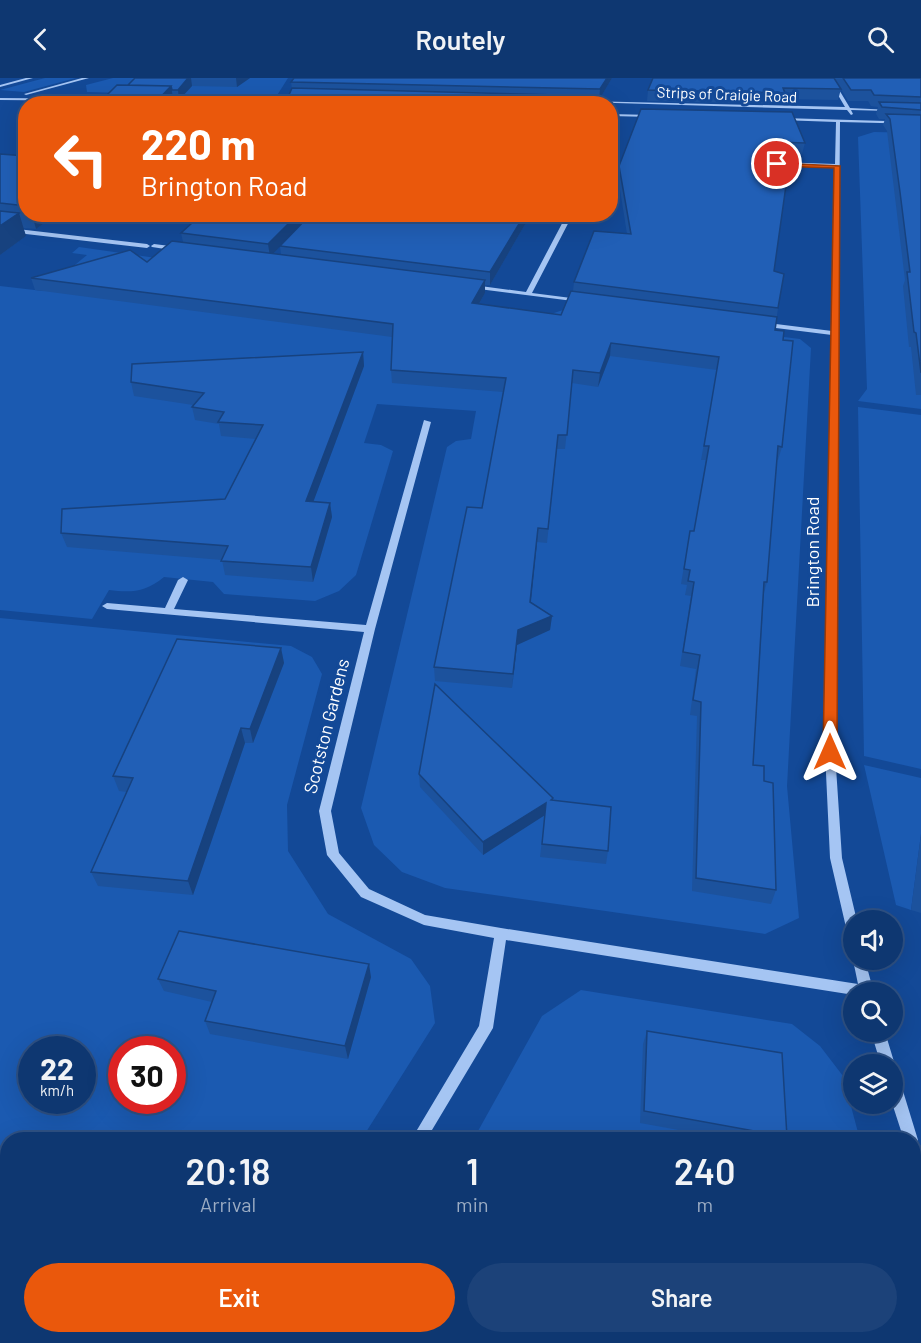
<!DOCTYPE html>
<style>
:root{--surface:#0e3771;--page:#1c4279;--text:#f1f3f6;--muted:#9bacc3;--line:#2e5184;--accent:#ea580c}
body{margin:0;font-family:Barlow,sans-serif;background:var(--page);color:var(--text);height:100vh;display:flex;flex-direction:column;font-size:22px;white-space:nowrap}
*{box-sizing:border-box;margin:0}
p{font-size:20px;color:var(--muted)}
.icon{flex:none;width:33px;height:33px;fill:none;stroke:currentColor;stroke-width:2;stroke-linecap:round;stroke-linejoin:round}
.map{position:relative;flex:1;overflow:hidden}
.drawer{position:absolute;left:0px;top:1054px;width:921px;height:212px;display:flex;flex-direction:column;background:var(--surface);border-radius:24px 24px 0 0;box-shadow:0 6px 24px #0002,0 0 0 2px var(--line)}
.drawer>*{flex:none}
.top-card{position:absolute;left:18px;top:18px;width:600px;height:126px;border-radius:24px;box-shadow:0 6px 24px #0002,0 0 0 2px var(--line);background:#ea580c;color:#fff;overflow:hidden}
.tools{position:absolute;left:843px;top:832px;display:grid;gap:12px}
.tools a{display:grid;place-items:center;width:60px;height:60px;border-radius:50%;background:var(--surface);box-shadow:0 6px 24px #0002,0 0 0 2px var(--line);font-size:30px}
.speed{position:absolute;left:18px;top:958px;display:flex;gap:12px;font-size:30px;font-weight:700;text-align:center}
.speed>*{display:grid;place-content:center;width:78px;height:78px;border-radius:50%;background:var(--surface);box-shadow:0 6px 24px #0002,0 0 0 2px var(--line);line-height:1}
.speed small{font-size:15px;font-weight:400}
.speed .limit{border:9px solid #d22;background:#fff;color:#111}
.pin{position:absolute;display:grid;place-items:center;width:51px;height:51px;color:#fff;margin:-26px;border:3px solid #fff;border-radius:50%;box-shadow:0 2px 6px #0007}
.me{position:absolute;width:66px;margin:-33px;rotate:0deg;stroke-linejoin:round;filter:drop-shadow(0 0 4px #0008)}
.turn{display:flex;align-items:center;gap:21px;height:126px;padding:0 24px;font-size:27px}
.turn .icon{width:78px;height:78px;stroke-width:2.5}
.turn b{display:block;font-size:42px;line-height:51px}
.eta{display:flex;justify-content:space-evenly;align-items:center;height:102px;text-align:center}
.eta b{font-size:36px;font-weight:600;line-height:42px}
.button{display:flex;gap:12px;margin-top:auto;padding:12px 24px}
.button a{flex:1;height:69px;border-radius:36px;background:var(--accent);color:#fff;font-size:24px;font-weight:600;line-height:69px;text-align:center}
.button a+a{background:var(--page);color:var(--text)}
header{display:flex;justify-content:space-between;align-items:center;height:78px;padding:0 24px;background:var(--surface);font-size:27px;font-weight:600}
.map>svg:first-child{display:block}
</style>
<header><svg class="icon" aria-label="back" viewBox="0 0 24 24"><path d="M15 5l-7 7 7 7"/></svg>Routely<svg class="icon" aria-label="search" viewBox="0 0 24 24"><circle cx="10" cy="10" r="6"/><path d="M15 15l6 6"/></svg></header>
<div class="map">
<svg width="921" height="1265" viewBox="0 0 921 1265">
<rect width="100%" height="100%" fill="#134997"/>
<path fill="#1b5ab1" fill-rule="evenodd" d="M45,0H76L24,14L0,12Z
M113,0H288L276,19L87,14L86,7Z
M874,54L921,55V331L858,323L867,311L858,59Z
M79,169L551,236L566,231L800,261L811,270L787,708L799,840L765,856L445,810L402,794L374,767L361,730L447,369L456,363L471,361L476,333L377,326L364,365L381,367L393,373L356,497L339,513L315,523L224,516L213,504L164,499C146,514 131,515 109,512L92,541L0,532V208L43,213L87,177L72,175Z
M858,329L921,337V691L864,678Z
M0,540L291,568L312,579L322,596L287,727L288,773L328,836L411,881L430,908L435,945L361,1062H8V1258L234,1259L230,1265H0ZM32,972H82V1023H32ZM122,972H172V1023H122Z
M864,687L921,700V756L911,832L896,827Z
M581,912L792,946L820,968L843,998L860,1062H473L542,938Z
M914,1256L916,1265H359L363,1258H914Z"/>
<g fill="none" stroke-linecap="round" stroke-linejoin="round">
<path fill="#a5c5f3" fill-rule="evenodd" d="M26,0H33L0,9V7Z
M82,0H89L26,17L24,16Z
M828,0H832L850,30L891,32L889,33L851,32L853,36L851,37L847,32L582,24L584,23L845,29Z
M0,20L116,21L118,22L116,23L0,22Z
M161,23L206,25L208,26L159,25Z
M610,36L652,37L654,38L652,39L610,38Z
M782,40L921,44V46L840,44L835,674L842,780L857,843H854V863L850,862L848,858L830,780L825,674L832,257L761,248L758,246L761,244L832,253L835,89L777,88L774,86L777,84L835,86L836,44L780,42Z
M567,136H573L532,215L579,221L581,222V224L471,210L470,209L473,207L526,214Z
M0,149L147,166L150,168L147,170L0,153Z
M154,166L178,169L181,171L178,173L152,169L151,168Z
M424,342L431,344L375,551L331,733L339,775L369,811L425,837L501,850L858,906L853,882L854,880V882H865L874,915H854V917L506,862L493,950L426,1062H411L479,948L494,860L424,847L361,819L327,777L319,733L364,554L107,531L102,528L107,525L165,530L178,502L183,499L188,502L174,531L366,547Z
M871,954H885L895,987L893,992L892,987H881Z
M892,993L897,995L899,1000L918,1062V1064L921,1069V1102L916,1099L914,1094V1062H904L892,1025Z
M290,1258H308L305,1265H288Z"/>
</g>
<path fill="#1c529d" fill-rule="evenodd" d="M135,0H250L237,9L192,8L179,22H174V26H98L128,7Z
M612,0L599,22L596,21V26L289,17L292,11L291,4Z
M653,0H921V317H916L911,269H909L903,208L905,202L887,53L883,47L885,41H879L876,36L878,29L871,28L868,23H848L841,11L838,22L784,21L782,26L647,23L648,12Z
M641,31L805,65L802,76L778,75V76L774,193L778,230L775,252L783,262L782,369L778,382H777L767,504L764,515L753,687L764,703L776,812L771,826L692,813L697,638L690,637L696,591L680,588L691,518L685,517L687,507L681,506L690,453H694L706,382H701L717,292L610,278L598,309L572,305L565,371H557L547,465L537,464L531,525L552,538L550,552L517,567L512,610L435,603L434,589L482,430L503,314L392,305L391,292L392,259L35,212L31,200L147,184L183,164L181,155L531,136L490,207H485V215L479,226L561,237L573,213L574,204L627,156L618,99L619,88ZM280,168L281,177L273,176Z
M0,76L26,78V136H57L36,151L23,150L26,158L0,177Z
M363,274L364,288L313,424L330,425L332,439L313,504L225,497L222,482L67,469L61,455L225,421L256,361L221,358L219,346L195,342L192,329L193,327L134,318L131,304Z
M281,570L284,585L253,665H245L193,817L98,808L91,794L127,714L119,713L113,698Z
M419,696L553,722L608,773L606,786L540,779L545,737L483,777L420,709Z
M921,756V835L911,832Z
M371,899L348,981L210,956L205,943L212,924L164,913L158,901Z
M647,953L787,1059L784,1062H734L640,1045L643,966Z"/>
<path fill="#17427f" d="M188,0H191L192,8L179,22L178,12Z
M236,0H250L237,9Z
M607,0H612L599,22L600,11Z
M171,8L174,26H154Z
M597,18L596,26H592Z
M19,135L26,158L0,177V148Z
M32,136H57L36,151Z
M298,136H311L270,179L268,166Z
M525,136H531L490,207V194Z
M485,202V215L472,238V225Z
M611,265L610,278L598,309L600,295Z
M363,274L364,288L308,438L306,423Z
M330,425L332,439L313,504L311,489Z
M538,450L537,464L529,539L530,524Z
M552,538L550,552L517,567L512,610L518,552Z
M281,570L284,585L253,665L250,651Z
M241,650L245,665L193,817L188,803Z
M546,725L545,737L483,777V764Z
M369,886L371,899L348,981L345,968Z
M114,1258H127L123,1265H110Z"/>
<path fill="#215fb6" stroke="#17427f" stroke-width="1.5" d="M135,0H188L178,12H172L171,8L128,7Z
M294,0H607L600,11L291,4Z
M653,0H834L841,11L783,10L785,15L648,12Z
M843,0H921V19L874,17L871,12H851Z
M117,7L171,8L154,26H98Z
M292,10L597,18L592,26H277L282,17H289Z
M879,24L921,25V32L882,29Z
M641,31L792,34L805,65L776,64L779,71L774,74L782,79L788,93L774,193L784,196L778,230L574,204L594,153L631,156L619,88Z
M886,36L921,37V295L916,255L914,254L907,194H910L900,114L890,41Z
M0,76L26,78V128L0,125Z
M0,133L19,135L0,148Z
M202,136H298L268,166L181,155Z
M311,136H525L490,194L280,168Z
M172,163L485,202L472,225L561,237L571,213L777,239L775,252L784,253L783,262L793,263L782,369L778,368L767,504H764L753,687L764,688V703L773,705L776,812L696,800L701,624L693,622L700,577L683,574L694,504L688,503L690,492L684,491L690,453H694L709,368H704L719,279L611,265L600,295L573,292L567,357H558L548,451L538,450L530,524L552,538L518,552L513,596L434,589L467,429L482,430L506,300L391,292L393,246L31,200L130,172L147,184Z
M363,274L306,423L330,425L311,489L221,483L228,468L61,455L62,431L225,421L263,347L218,344L224,334L192,329L204,315L131,304L132,286Z
M177,561L281,570L250,651L241,650L188,803L91,794L133,700L113,698Z
M435,606L553,720L551,722L611,729L608,773L542,766L546,725L483,764L419,696Z
M179,853L369,886L345,968L205,943L216,913L158,901Z
M647,953L782,975L787,1059L644,1033Z
M0,1176L8,1180V1258H114L110,1265H0Z
M430,1258H537L541,1261L539,1265H427Z"/>
<path fill="#ea580c" stroke="#983908" stroke-width="1.5" d="M775,85L840,88L837,674L830,679L823,674L834,90L777,88Z"/>
<g text-anchor="middle" dominant-baseline="central" stroke-width="6" stroke-linejoin="round" paint-order="stroke">
<g font-size="15" fill="#fff" stroke="#134997">
<text transform="translate(727 16) rotate(2)">Strips of Craigie Road</text>
</g>
<g font-size="18" fill="#fff" stroke="#134997">
<text transform="translate(812 474) rotate(-90)">Brington Road</text>
<text transform="translate(326 648) rotate(-76)">Scotston Gardens</text>
</g>
</g>
</svg>
<div class="tools">
<a><svg class="icon" aria-label="sound" viewBox="0 0 24 24"><path d="M4 9h4l5-4v14l-5-4H4zM17 9q2 3 0 6"/></svg></a>
<a><svg class="icon" aria-label="search" viewBox="0 0 24 24"><circle cx="10" cy="10" r="6"/><path d="M15 15l6 6"/></svg></a>
<a><svg class="icon" aria-label="layers" viewBox="0 0 24 24"><path d="M12 4l9 5-9 5-9-5zM3 14l9 5 9-5"/></svg></a>
</div>
<div class="speed"><div>22<small>km/h</small></div><div class="limit">30</div></div>
<div class="pin" style="left:777px;top:86px;background:#d93025"><svg class="icon" aria-label="arrive" viewBox="0 0 24 24"><path d="M6 21V4h12l-3 4 3 4H6"/></svg></div>
<svg class="me" style="left:830px;top:674px" viewBox="-20 -20 40 40"><path d="M0-17L14 15 0 8-14 15z" fill="#ea580c" stroke="#fff" stroke-width="4"/></svg>
<div class="top-card">
<div class="turn"><svg class="icon" aria-label="left" viewBox="0 0 24 24"><path d="M17 20v-9H6M10 6l-5 5 5 5"/></svg><div><b>220 m</b>Brington Road</div></div>
</div>
<section class="drawer">
<div class="eta">
<div><b>20:18</b><p>Arrival</p></div>
<div><b>1</b><p>min</p></div>
<div><b>240</b><p>m</p></div>
</div>
<div class="button"><a>Exit</a><a>Share</a></div>
</section>
</div>
